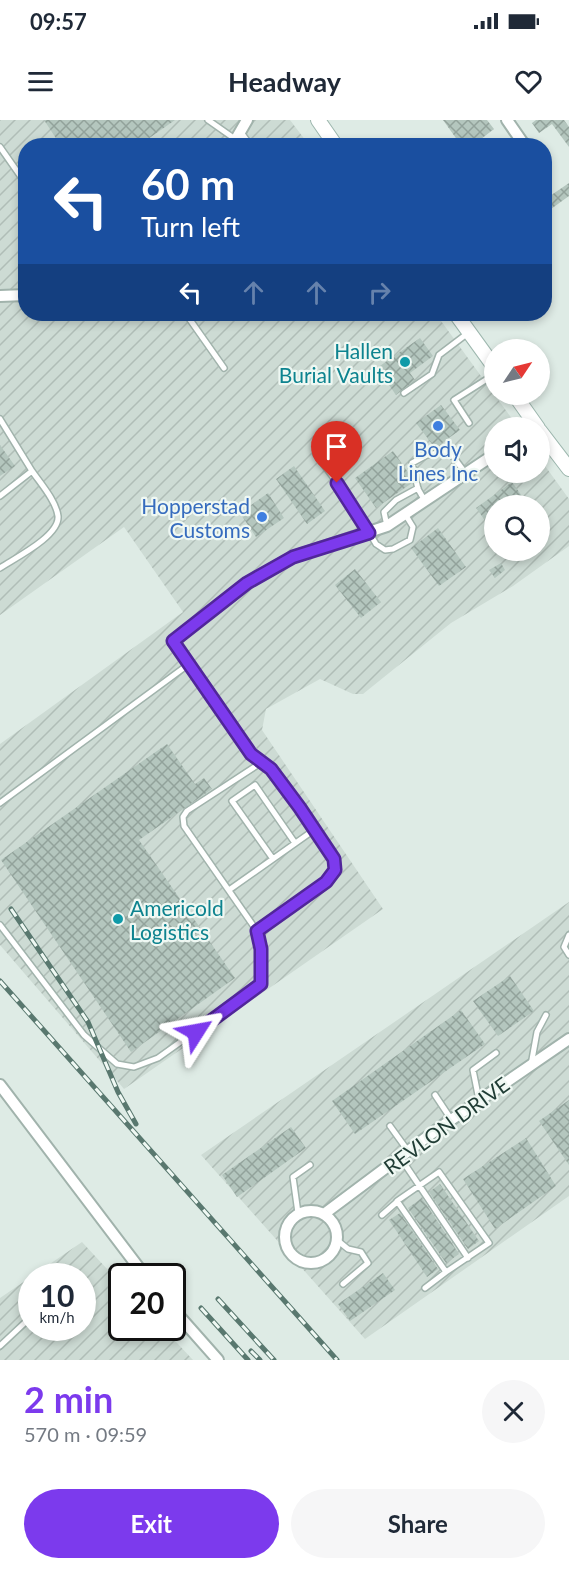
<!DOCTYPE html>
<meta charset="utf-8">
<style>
:root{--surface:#fff;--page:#f6f6f7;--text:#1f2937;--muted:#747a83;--accent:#7c3aed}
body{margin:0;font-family:Lato,sans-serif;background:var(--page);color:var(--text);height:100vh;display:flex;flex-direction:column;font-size:22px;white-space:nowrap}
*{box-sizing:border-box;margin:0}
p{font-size:20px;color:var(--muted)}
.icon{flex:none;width:33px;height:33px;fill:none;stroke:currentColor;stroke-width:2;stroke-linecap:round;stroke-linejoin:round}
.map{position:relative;height:1240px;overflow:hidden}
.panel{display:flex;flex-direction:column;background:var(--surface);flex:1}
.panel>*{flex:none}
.top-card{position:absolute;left:18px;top:18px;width:534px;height:183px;border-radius:24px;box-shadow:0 3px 9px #0003;background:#1a4fa0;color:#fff;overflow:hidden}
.needle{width:39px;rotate:55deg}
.controls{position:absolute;left:484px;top:219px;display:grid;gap:12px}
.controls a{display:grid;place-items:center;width:66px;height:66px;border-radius:50%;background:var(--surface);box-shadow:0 3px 9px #0003;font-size:30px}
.speed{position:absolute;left:18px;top:1143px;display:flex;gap:12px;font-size:30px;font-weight:700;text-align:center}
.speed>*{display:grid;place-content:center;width:78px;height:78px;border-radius:50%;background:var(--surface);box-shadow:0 3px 9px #0003;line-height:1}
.speed small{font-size:15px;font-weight:400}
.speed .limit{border:3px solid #111;border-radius:9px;background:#fff;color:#111}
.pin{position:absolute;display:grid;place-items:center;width:51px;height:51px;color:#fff;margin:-62px -26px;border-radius:50% 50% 50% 0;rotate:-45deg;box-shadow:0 0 6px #0007}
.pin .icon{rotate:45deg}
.me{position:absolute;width:66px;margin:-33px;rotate:56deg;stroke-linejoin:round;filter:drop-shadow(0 0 4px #0008)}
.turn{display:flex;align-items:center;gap:21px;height:126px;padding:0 24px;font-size:27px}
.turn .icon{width:78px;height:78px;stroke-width:2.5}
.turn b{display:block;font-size:42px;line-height:51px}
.lanes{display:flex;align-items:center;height:57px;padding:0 24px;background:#0003;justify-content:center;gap:30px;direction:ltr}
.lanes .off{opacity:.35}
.round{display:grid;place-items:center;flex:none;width:63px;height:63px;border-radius:32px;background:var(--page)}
.summary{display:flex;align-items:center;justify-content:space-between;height:102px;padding:0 24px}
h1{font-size:36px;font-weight:700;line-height:45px;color:var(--accent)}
.cta{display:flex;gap:12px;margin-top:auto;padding:12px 24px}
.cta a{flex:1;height:69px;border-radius:36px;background:var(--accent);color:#fff;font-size:24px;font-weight:700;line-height:69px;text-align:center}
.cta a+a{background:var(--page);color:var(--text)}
.status{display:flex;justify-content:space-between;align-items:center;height:42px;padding:0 30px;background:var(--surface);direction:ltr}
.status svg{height:16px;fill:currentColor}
header{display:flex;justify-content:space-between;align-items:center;height:78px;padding:0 24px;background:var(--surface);font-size:27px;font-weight:700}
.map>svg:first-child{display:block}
</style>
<div class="status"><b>09:57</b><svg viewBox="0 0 49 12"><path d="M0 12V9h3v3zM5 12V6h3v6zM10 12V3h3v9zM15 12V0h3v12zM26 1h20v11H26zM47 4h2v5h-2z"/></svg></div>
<header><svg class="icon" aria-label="menu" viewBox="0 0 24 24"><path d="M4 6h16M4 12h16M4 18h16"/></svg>Headway<svg class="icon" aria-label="heart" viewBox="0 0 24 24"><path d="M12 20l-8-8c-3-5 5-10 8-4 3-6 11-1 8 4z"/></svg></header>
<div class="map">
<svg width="569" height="1240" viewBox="0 0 569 1240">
<defs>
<pattern id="industrial-furrows" width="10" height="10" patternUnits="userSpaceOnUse" patternTransform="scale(1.5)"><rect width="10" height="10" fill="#cddbd4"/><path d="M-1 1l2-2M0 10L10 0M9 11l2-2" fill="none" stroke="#b0bdb7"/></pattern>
<pattern id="building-cross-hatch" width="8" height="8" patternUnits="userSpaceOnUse" patternTransform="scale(1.5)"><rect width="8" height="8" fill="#b4c6be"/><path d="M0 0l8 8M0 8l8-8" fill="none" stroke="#92a29b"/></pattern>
</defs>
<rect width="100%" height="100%" fill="#deebe5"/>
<path fill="url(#industrial-furrows)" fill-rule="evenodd" d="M0,0H290L309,25L26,26V194H436L518,307L495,308V352H540V339L569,379V426L513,466L451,503L363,574H353L320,559L266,589L262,610L383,789L124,969L0,825V624L183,492L124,407L0,495ZM495,386H540V430H495Z
M569,782V1076L365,1219L201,1035Z
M82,1122L121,1164L122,1208H163L193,1240H0V1178ZM32,1156H82V1208H32Z"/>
<path fill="url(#building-cross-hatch)" d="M44,0H175L138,26H61Z
M443,0H487L494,9L472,26H452L458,21Z
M536,0H564L569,7V27L552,4L539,13L532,3Z
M569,63V76L544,94V80Z
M420,218L433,236L410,253L415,260L396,275L377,248Z
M441,285L460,310L435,328L416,303Z
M0,325L15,346L0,356Z
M393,331L410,355L412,363L376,388L355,358Z
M294,346L325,391L307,404L276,359Z
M512,362L529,386H495V414L476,388Z
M268,373L284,398L256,417L240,393Z
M438,408L466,447L439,466L411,428Z
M501,443L505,450L495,458L489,450Z
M355,449L381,482L361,498L335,465Z
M167,624L195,664L204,658L212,669L139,720L235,858L131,932L1,740Z
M510,856L534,891L498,916L473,881Z
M461,890L485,924L355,1014L332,981Z
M569,980V1045L539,1001Z
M291,1007L306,1028L237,1077L222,1055Z
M526,1018L556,1066L495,1109L463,1059Z
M440,1064L479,1121L468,1129L429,1072Z
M422,1078L459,1134L446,1143L408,1088Z
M400,1093L438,1149L427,1157L389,1100Z
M383,1153L395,1170L350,1201L338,1184Z"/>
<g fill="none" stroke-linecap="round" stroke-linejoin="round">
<defs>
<path id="service" d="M208,0L235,19
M240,11L251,26
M0,27L26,64
M186,194L224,248
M404,273L432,254L439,235L468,213
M0,299L32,351L0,376
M469,303L454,280L495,254
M316,334L348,377L376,424L385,430L393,429L410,420L413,407L405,394
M425,381L418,369L412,343L427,335L449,331L466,354
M387,406L384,392L396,380L418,368
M0,448C15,438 60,416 58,396C56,381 41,364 32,351
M173,521L251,634L271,649L334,739L335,750L326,762L257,811L184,706L183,697L187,691L262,642
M0,683L189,544
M273,739L232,681L255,665L295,723
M229,770L314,710
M0,805L84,915L117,944L134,947L158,938L260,865L261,829L257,811
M569,815L564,827L569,835
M531,945L537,912L546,895
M435,975L451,999
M479,980L473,950L496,933
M390,1006L408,1031
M400,1037L468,1138
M439,1052L489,1123L446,1152L397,1081Z
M298,1093L293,1057L310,1045
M382,1095L398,1081
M337,1120L348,1129L361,1132L368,1143L343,1164
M425,1168L446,1152
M0,1226L32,1196"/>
<path id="minor" d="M507,0L525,26
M232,26L247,0
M0,176L26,175
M173,521L247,463L293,437L387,406L495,334
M0,965L145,1156
M285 1117a26 26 0 1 1 52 0a26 26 0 1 1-52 0Z
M324,1094L435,1011L569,919
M172,1188L218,1240"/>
<path id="secondary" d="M318,0L336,26
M456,194L495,248
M514,274L538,308
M540,311L569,349"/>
</defs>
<use href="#service" stroke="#a1b3ac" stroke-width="8"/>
<use href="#minor" stroke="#a1b3ac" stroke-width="14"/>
<use href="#secondary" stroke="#9db7ae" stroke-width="16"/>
<use href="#service" stroke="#fff" stroke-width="5"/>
<use href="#minor" stroke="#fff" stroke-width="10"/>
<use href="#secondary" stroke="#fff" stroke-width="14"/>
<defs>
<path id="rail" d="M11,789L88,902L118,972L136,1004
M0,861L337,1240
M218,1179L274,1240
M201,1188L248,1240
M251,1231L260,1240"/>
</defs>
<use href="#rail" stroke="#59786f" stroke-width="5"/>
<use href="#rail" stroke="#eff8f3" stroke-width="3" stroke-dasharray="9" stroke-linecap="butt"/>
</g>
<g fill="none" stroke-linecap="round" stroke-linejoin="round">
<defs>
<path id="route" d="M196,912L261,864V829L257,811L326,762L335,750L334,739L300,688L271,649L251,634L173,521L247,463L293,437L369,413L337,363"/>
</defs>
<use href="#route" stroke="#51269a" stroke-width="15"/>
<use href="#route" stroke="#7c3aed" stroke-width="10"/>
</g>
<g fill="#0f9aa8" stroke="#eff8f3" stroke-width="2">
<circle cx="405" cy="242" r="6"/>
<circle cx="118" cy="799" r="6"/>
</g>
<g fill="#3f7fe0" stroke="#eff8f3" stroke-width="2">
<circle cx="438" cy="306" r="6"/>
<circle cx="262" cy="397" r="6"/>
</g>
<g text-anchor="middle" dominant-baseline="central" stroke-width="4.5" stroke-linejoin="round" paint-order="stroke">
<g font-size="21" fill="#0d838f" stroke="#eff8f3" text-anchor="end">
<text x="393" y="230">Hallen<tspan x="393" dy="24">Burial Vaults</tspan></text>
<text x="130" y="787" text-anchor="start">Americold<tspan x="130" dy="24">Logistics</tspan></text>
</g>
<g font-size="21" fill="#366cbe" stroke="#eff8f3">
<text x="438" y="328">Body<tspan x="438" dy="24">Lines Inc</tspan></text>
<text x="250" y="385" text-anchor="end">Hopperstad<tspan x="250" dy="24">Customs</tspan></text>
</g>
<g font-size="21" fill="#1f3c34" stroke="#eff8f3">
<text transform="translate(446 1005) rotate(-36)">REVLON DRIVE</text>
</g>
</g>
</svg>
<div class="controls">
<a><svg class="needle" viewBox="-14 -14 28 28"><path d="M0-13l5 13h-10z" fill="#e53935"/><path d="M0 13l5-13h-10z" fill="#747a83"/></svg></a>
<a><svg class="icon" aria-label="sound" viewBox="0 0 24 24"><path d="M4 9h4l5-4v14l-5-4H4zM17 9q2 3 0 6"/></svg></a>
<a><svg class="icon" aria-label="search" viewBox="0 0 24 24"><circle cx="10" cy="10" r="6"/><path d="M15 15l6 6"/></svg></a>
</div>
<div class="speed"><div>10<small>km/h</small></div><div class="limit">20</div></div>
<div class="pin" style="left:337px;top:363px;background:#d93025"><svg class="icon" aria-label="arrive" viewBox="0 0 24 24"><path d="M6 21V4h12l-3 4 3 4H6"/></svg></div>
<svg class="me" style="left:196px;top:912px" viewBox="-20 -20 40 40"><path d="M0-17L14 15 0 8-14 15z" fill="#7c3aed" stroke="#fff" stroke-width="4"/></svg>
<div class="top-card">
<div class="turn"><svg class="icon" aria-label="left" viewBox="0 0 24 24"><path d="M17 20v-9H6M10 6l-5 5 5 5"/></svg><div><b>60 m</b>Turn left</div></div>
<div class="lanes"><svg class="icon" aria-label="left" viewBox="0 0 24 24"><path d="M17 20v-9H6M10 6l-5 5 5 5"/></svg><svg class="icon off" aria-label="ahead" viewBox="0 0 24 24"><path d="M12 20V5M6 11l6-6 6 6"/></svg><svg class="icon off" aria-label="ahead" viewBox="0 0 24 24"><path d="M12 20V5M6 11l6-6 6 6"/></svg><svg class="icon off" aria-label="right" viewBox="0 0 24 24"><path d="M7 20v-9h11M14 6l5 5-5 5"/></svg></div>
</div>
</div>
<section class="panel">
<div class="summary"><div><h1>2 min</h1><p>570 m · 09:59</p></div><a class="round"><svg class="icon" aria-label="close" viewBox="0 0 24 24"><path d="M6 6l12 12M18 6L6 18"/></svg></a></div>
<div class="cta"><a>Exit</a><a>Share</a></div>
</section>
